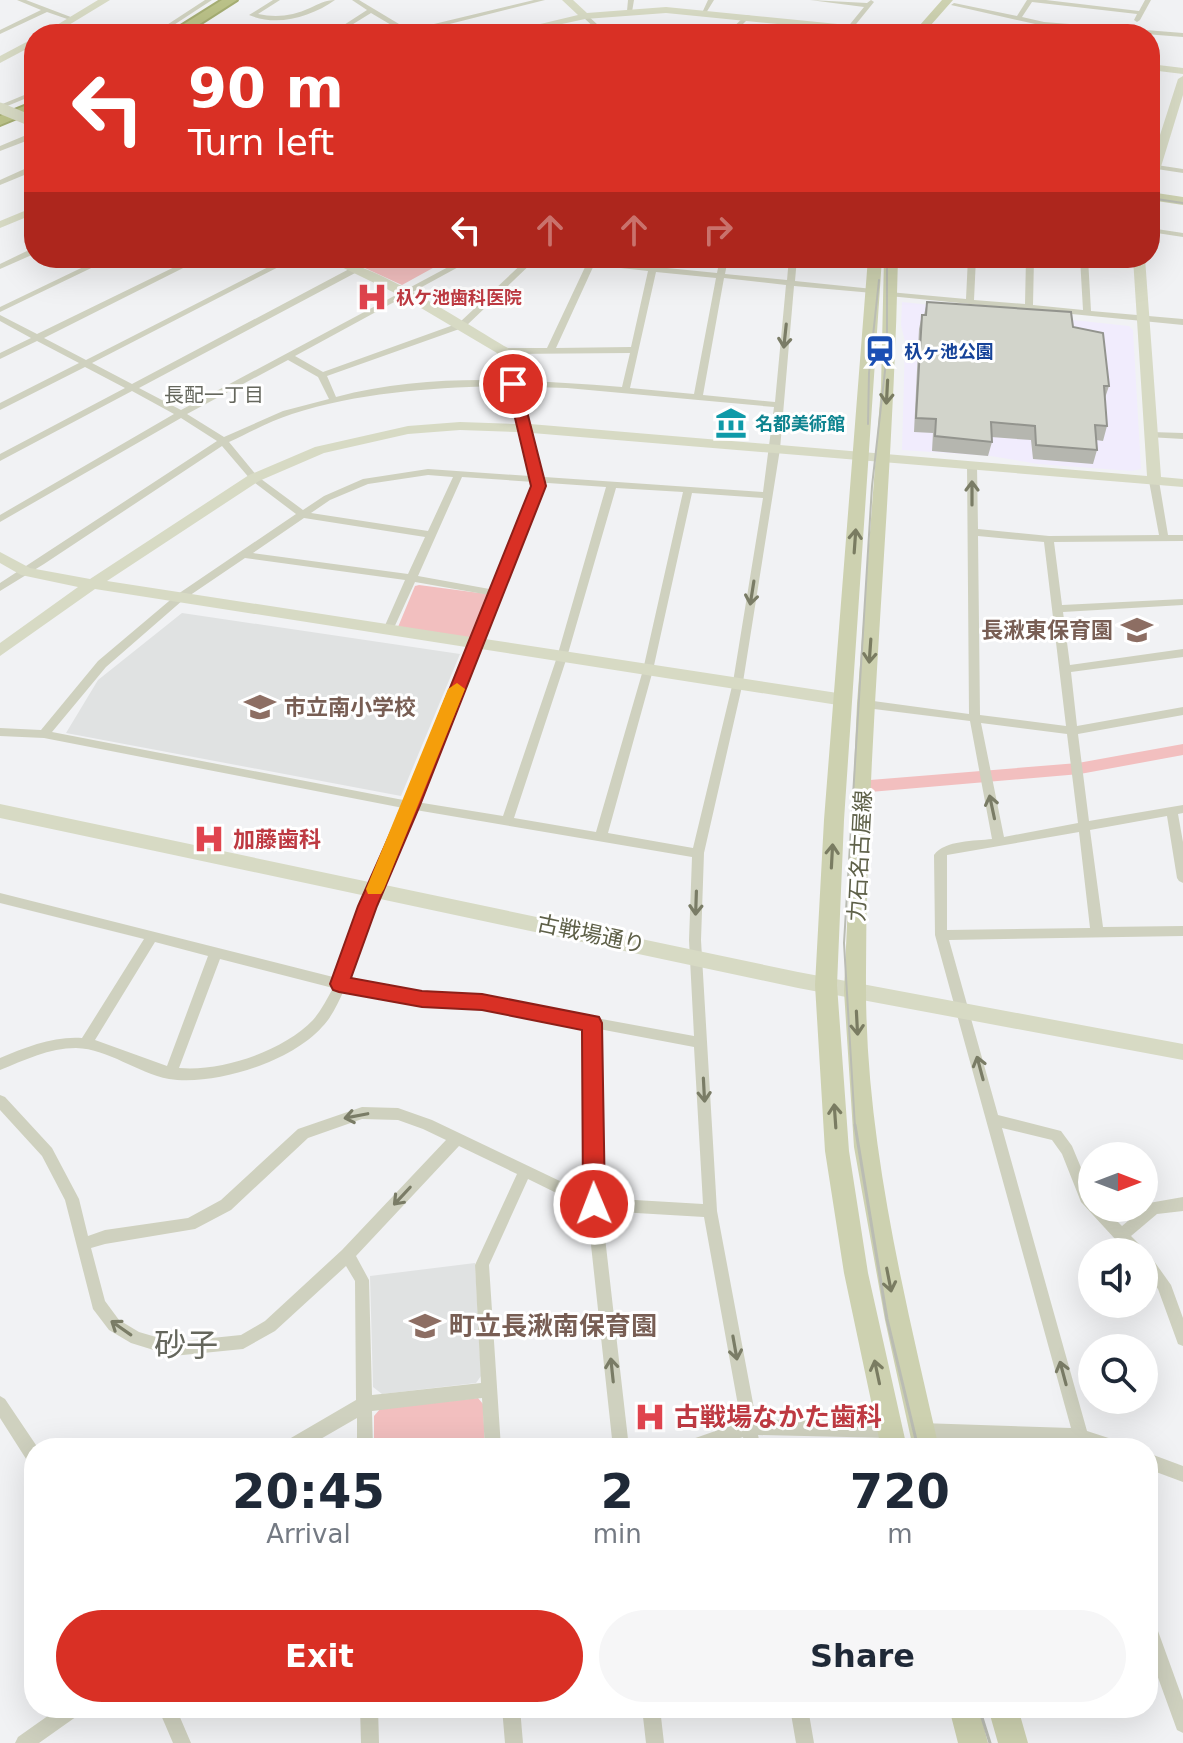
<!DOCTYPE html>
<meta charset="utf-8">
<style>
:root{--surface:#fff;--page:#f6f6f7;--text:#1f2937;--muted:#747a83;--accent:#d93025}
body{margin:0;font-family:"DejaVu Sans","Noto Sans JP",sans-serif;background:var(--page);color:var(--text);height:100vh;display:flex;flex-direction:column;font-size:30px;white-space:nowrap}
*{box-sizing:border-box;margin:0}
p{font-size:26px;color:var(--muted)}
.icon{flex:none;width:44px;height:44px;fill:none;stroke:currentColor;stroke-width:2;stroke-linecap:round;stroke-linejoin:round}
.map{position:relative;flex:1;overflow:hidden}
.drawer{position:absolute;left:24px;top:1438px;width:1134px;height:280px;display:flex;flex-direction:column;background:var(--surface);border-radius:32px;box-shadow:0 8px 32px #0002}
.drawer>*{flex:none}
.hud{position:absolute;left:24px;top:24px;width:1136px;height:244px;border-radius:32px;box-shadow:0 8px 32px #0002;background:#d93025;color:#fff;overflow:hidden}
.needle{width:52px;rotate:90deg}
.buttons{position:absolute;left:1078px;top:1142px;display:grid;gap:16px}
.buttons a{display:grid;place-items:center;width:80px;height:80px;border-radius:50%;background:var(--surface);box-shadow:0 8px 32px #0002;font-size:40px}
.pin{position:absolute;display:grid;place-items:center;width:68px;height:68px;color:#fff;margin:-34px;border:4px solid #fff;border-radius:50%;box-shadow:0 2px 8px #0007}
.me{position:absolute;width:88px;margin:-44px;rotate:359deg;stroke-linejoin:round;filter:drop-shadow(0 0 6px #0008)}
.turn{display:flex;align-items:center;gap:28px;height:168px;padding:0 32px;font-size:36px}
.turn .icon{width:104px;height:104px;stroke-width:2.5}
.turn b{display:block;font-size:56px;line-height:68px}
.lanes{display:flex;align-items:center;height:76px;padding:0 32px;background:#0003;justify-content:center;gap:40px;direction:ltr}
.lanes .off{opacity:.35}
.eta{display:flex;justify-content:space-evenly;align-items:center;height:136px;text-align:center}
.eta b{font-size:48px;font-weight:700;line-height:56px}
.primary-button{display:flex;gap:16px;margin-top:auto;padding:16px 32px}
.primary-button a{flex:1;height:92px;border-radius:48px;background:var(--accent);color:#fff;font-size:32px;font-weight:700;line-height:92px;text-align:center}
.primary-button a+a{background:var(--page);color:var(--text)}
.map>svg:first-child{display:block}
</style>
<div class="map">
<svg width="1183" height="1743" viewBox="0 0 1183 1743">
<rect width="100%" height="100%" fill="#f1f2f4"/>
<path fill="#f1ecfd" d="M902,302L1129,326L1133,330L1141,469L1132,471L1038,464L991,456L902,450L905,342L901,325Z"/>
<path fill="#e0e2e2" d="M182,613L460,654L401,796L66,733L98,680Z
M475,1263L481,1376L476,1383L382,1394L373,1387L370,1276Z"/>
<path fill="#f2bfbf" d="M343,258H451L402,285Z
M419,585L487,594L489,596L475,636L467,638L398,627L415,586Z
M1183,744V755L1080,774L870,792V780L1078,763Z
M478,1398L483,1404L485,1448H374V1416L380,1409Z"/>
<g fill="none" stroke-linecap="round" stroke-linejoin="round">
<defs>
<path id="highway" d="M222,0H237L184,34H168Z
M34,102V111L0,125V116Z"/>
</defs>
<use href="#highway" stroke="#a5ad73" stroke-width="4"/>
<path fill="#cfd1bf" fill-rule="evenodd" d="M17,0H26L76,19L73,21L47,12L0,34V30L41,10Z
M205,0H212L160,34H153Z
M273,0H280L258,14C276,18 293,16 310,8C319,4 325,0 335,0C311,17 277,27 249,15Z
M352,0H359L409,30L534,0H545L410,34H399L403,32L371,13L337,34H330L367,10Z
M628,0H634L632,12L627,11Z
M708,0H714L706,13H702Z
M810,0L867,3L871,0L874,2L848,34H842L864,7Z
M1027,0H1046L1139,11L1145,0H1151L1140,20L1137,22L1134,20L1137,14L1032,2L1022,17L1044,22L1183,33V37L1044,26L951,5L954,3L1017,16Z
M583,15H587L608,34H601L583,17Z
M746,15L751,16L733,34H726Z
M34,91V95L0,109V105Z
M31,133H34V138L0,151V146Z
M1150,164L1183,169V173L1150,168Z
M31,166H34V171L0,185V180Z
M1150,228L1183,233V237L1150,232Z
M31,249H34V254L0,269V264Z
M102,258H112L0,312V307Z
M193,258H203L44,338L86,360L286,258H296L92,363L132,384L351,268H357V272L139,388L181,410L465,258H475L295,356L323,372L459,323L528,258H537L465,327L327,376L336,397C428,372 528,380 622,387L630,353L503,354L499,351L503,348H547L586,265L545,260L541,258L588,260L589,258H597L596,261L649,266L651,258H659L657,267L717,273L720,258H728L725,274L787,280L789,258H797L795,281L873,289L877,291L873,293L794,286L780,449L743,682L704,853L701,940L717,1211L756,1419L889,1422L895,1424L897,1430L895,1436L889,1438L758,1435L761,1448H745L743,1437L712,1448H682L684,1442L741,1422L704,1217L602,1211L629,1448H613L587,1208L528,1179L489,1265L501,1448H485L482,1398L372,1411L373,1448H357V1418L305,1448H282L284,1442L356,1400L355,1281L346,1266L275,1331L243,1349L173,1356L131,1343L109,1330L93,1309L65,1200L42,1156L0,1110V1095L5,1097L52,1148L79,1199L88,1236L105,1230L188,1218L221,1200L298,1129L362,1107L398,1108L432,1120L587,1194L586,1027L482,1007L422,1004L344,990C338,1003 332,1017 322,1027C291,1062 215,1086 169,1079C137,1073 109,1049 76,1048C49,1048 25,1060 0,1070V1058C26,1047 54,1036 82,1038L144,939L0,903V893L337,978L369,888L371,885H379L381,888L348,980L422,994L482,997L694,1036L689,940L692,857L398,807L44,738L0,736V728L41,730L98,661L175,596L296,514L251,480L222,446L44,564L0,591V583L217,441L181,418L0,522V515L174,414L132,391L0,461V454L125,388L85,367L0,410V403L79,363L37,341L0,359V353L31,338L0,321V315L37,334ZM594,265L648,271L631,347L556,348ZM656,272L716,278L694,394L630,388ZM724,278L786,285L775,402L703,395ZM288,360L318,377L329,399L283,411L224,437L187,414ZM495,386L567,388L774,407L763,492L428,469L363,479L324,496L303,510L257,476L229,442C249,433 270,421 292,414C358,393 426,388 495,386ZM428,475L453,477L428,531L311,513L330,500L368,484ZM462,477L606,487L557,657L503,816L398,799L52,732L106,667L183,600L245,558L405,580L383,630L388,634L393,630L415,582L495,596L499,595L500,593L495,590L418,576ZM616,488L683,492L643,670L596,832L514,818L567,657ZM692,493L763,498L733,682L693,848L608,833L653,670ZM304,518L425,537L408,574L253,553ZM155,942L208,956L167,1066L95,1040ZM220,959L333,988C327,999 321,1011 313,1020C283,1051 222,1072 179,1068ZM599,1029L694,1047L703,1204L601,1198ZM362,1119L398,1120L423,1129L446,1140L342,1250L265,1321L241,1335L173,1342L139,1332L119,1320L105,1301L91,1248L105,1244L195,1229L231,1210L308,1138ZM459,1146L517,1174L475,1265L481,1383L372,1395L369,1280L356,1256Z
M968,258H976L974,300L1025,304L1026,258H1034L1033,305L1083,310L1080,258H1088L1091,311L1183,319V325L889,296L885,294L889,292L966,299Z
M1151,432L1183,433V439L1148,437V433Z
M972,462L977,465L978,529L1049,536L1159,535L1149,481L1154,478L1159,481L1168,535H1183V541L1054,542L1062,605L1183,599V605L1063,612L1070,665L1183,649V657L1071,672L1077,726L1183,707V715L1078,734L1089,821L1183,805V813L1178,814L1183,842V883L1179,881L1177,878L1167,816L1090,830L1103,927L1183,926V936L949,940L998,1115L1061,1131L1072,1146L1092,1194V1208H1104L1122,1226L1149,1203L1183,1197V1211L1157,1214L1131,1236L1142,1247L1144,1252L1149,1254L1171,1285L1183,1318V1346L1178,1344L1158,1289L1144,1271V1252H1127L1081,1202L1062,1154L1052,1140L1002,1128L1087,1431L1121,1442L1123,1448H1076L1075,1444L921,1439L915,1437L913,1431L915,1425L921,1423L1071,1428L935,935L934,855C945,840 975,841 992,839L970,721L866,708L861,704L866,700L969,714L967,465ZM978,536L1044,542L1066,726L980,715ZM981,723L1067,734L1078,823L1004,837ZM1079,832L1090,928L947,930V855Z
M0,1396L5,1399L38,1448H34V1464L28,1462L0,1418Z
M1148,1453L1183,1466V1482L1148,1469Z
M1148,1618L1154,1620L1183,1700V1733L1177,1730L1148,1650Z
M59,1708H83L80,1714L39,1743H15L18,1737Z
M158,1708H176L191,1743H173Z
M360,1708H378L379,1743H361Z
M502,1708H520L523,1743H505Z
M642,1708H660L664,1743H646Z
M790,1708H808L814,1743H796Z"/>
<path fill="#d7dac4" fill-rule="evenodd" d="M98,0H110L54,34H42Z
M562,0H573L587,13L666,7L908,31L913,34H879L666,13L585,19L516,34H498L578,15Z
M34,38V45L0,63V56Z
M1150,64L1183,68V74L1150,70Z
M1183,76V95L1156,183L1150,186V166L1178,79Z
M34,207V214L0,228V221Z
M323,258C368,258 466,324 508,348L530,424L1147,476L1133,258H1145L1161,477L1183,479V487L532,433L546,486L485,639L844,694L852,700L844,706L481,649L385,885L798,972L1183,1044V1060L798,988L0,818V804L369,882L466,647L95,589L0,656V643L78,587L21,575L0,563V552L30,568L90,579L249,475L315,447L408,426L460,422L516,424L497,353L399,295ZM460,430L518,432L532,486L471,637L107,581L259,481L324,453L408,434Z"/>
<path fill="#cdd1b0" fill-rule="evenodd" d="M942,0H953L923,34H912Z
M1150,192L1183,197V205L1150,200Z
M868,258H882L844,820L837,985L849,1151L868,1273L907,1448H881L844,1273L825,1151L815,985L824,820Z
M884,258H898C893,502 865,745 866,989C866,1142 905,1300 939,1448H913L885,1320L854,1147L844,991L857,704L881,387Z
M949,1708H979L988,1743H958Z
M988,1708H1018L1028,1743H998Z"/>
<use href="#highway" fill="#bac188" fill-rule="evenodd"/>
<path stroke="#babcb3" stroke-width="2" d="M1150,198L1183,203
M868,424L869,373L879,280
M855,1127L844,943L872,486L887,353V258"/>
<path stroke="#babcb3" stroke-width="3" d="M855,1125L887,1319L918,1448
M979,1708L990,1743"/>
<path stroke="#d7dac4" stroke-width="11" d="M0,108L34,122"/>
</g>
<path fill="#b5b6af" d="M927,302L1073,327L1109,386L1105,398L1107,426L1103,441L1096,440L1097,450L1093,464L1033,459L1031,440L991,437L992,442L988,456L932,451L933,433L914,432L919,329L922,315H924Z"/>
<path fill="#d2d4cb" stroke="#93948e" stroke-width="2" d="M927,302L1071,312L1073,327L1103,333L1109,386H1104L1107,426L1095,425L1097,450L1036,445L1035,426L991,422L992,442L935,436L936,419L916,418L922,315H926Z"/>
<defs><path id="oneway-shaft" d="M-6 0H5M1.5-3L5.5 0L1.5 3" fill="none" stroke-width="1.6" stroke-linecap="round" stroke-linejoin="round" transform="scale(2)"/></defs>
<g stroke="#7a7c66">
<use href="#oneway-shaft" transform="translate(785 336) rotate(96)"/>
<use href="#oneway-shaft" transform="translate(972 493) rotate(-90)"/>
<use href="#oneway-shaft" transform="translate(752 593) rotate(99)"/>
<use href="#oneway-shaft" transform="translate(992 807) rotate(-102)"/>
<use href="#oneway-shaft" transform="translate(696 903) rotate(92)"/>
<use href="#oneway-shaft" transform="translate(980 1068) rotate(-105)"/>
<use href="#oneway-shaft" transform="translate(704 1090) rotate(87)"/>
<use href="#oneway-shaft" transform="translate(356 1116) rotate(169)"/>
<use href="#oneway-shaft" transform="translate(402 1196) rotate(133)"/>
<use href="#oneway-shaft" transform="translate(121 1328) rotate(-145)"/>
<use href="#oneway-shaft" transform="translate(735 1348) rotate(80)"/>
<use href="#oneway-shaft" transform="translate(612 1370) rotate(-96)"/>
<use href="#oneway-shaft" transform="translate(1063 1373) rotate(-105)"/>
</g>
<g stroke="#7a7c62">
<use href="#oneway-shaft" transform="translate(887 392) rotate(93)"/>
<use href="#oneway-shaft" transform="translate(855 541) rotate(-86)"/>
<use href="#oneway-shaft" transform="translate(870 651) rotate(94)"/>
<use href="#oneway-shaft" transform="translate(832 856) rotate(-87)"/>
<use href="#oneway-shaft" transform="translate(857 1023) rotate(87)"/>
<use href="#oneway-shaft" transform="translate(835 1116) rotate(-94)"/>
<use href="#oneway-shaft" transform="translate(889 1280) rotate(79)"/>
<use href="#oneway-shaft" transform="translate(877 1372) rotate(-102)"/>
</g>
<path fill="#d93025" stroke="#8d1f18" stroke-width="2" d="M513,380L520,384L546,486L420,805L377,906L351,978L422,991L482,994L599,1017L602,1023L605,1204L601,1211L594,1214L586,1211L583,1204L582,1030L482,1010L422,1007L339,992L333,990L330,984L358,906L403,805L531,486L507,384Z"/>
<path fill="#f59e0b" d="M457,683L465,689L384,889L381,894H368L366,889L448,689Z"/>
<defs>
<symbol id="hospital-bare" viewBox="-9 -9 18 18"><path d="M-5-5h3v3.5h4V-5h3V5h-3V1.5h-4V5h-3Z" fill="#e0444e" stroke="#fff" stroke-width="2.5" paint-order="stroke"/></symbol>
<symbol id="station-bare" viewBox="-9 -9 18 18"><path d="M-3-6H3Q5-6 5-4V2Q5 4 3 4L4.5 6H3L1.5 4h-3L-3 6H-4.5L-3 4Q-5 4-5 2V-4Q-5-6-3-6ZM-3.5-4v3h7v-3ZM-3.5 1v1.5H-2V1ZM2 1v1.5H3.5V1Z" fill="#1a4fb4" stroke="#fff" stroke-width="2.5" paint-order="stroke"/></symbol>
<symbol id="museum-bare" viewBox="-9 -9 18 18"><path d="M0-6L6-3V-2H-6V-3ZM-5-1h2V3h-2ZM-1-1h2V3h-2ZM3-1h2V3H3ZM-6 4H6V6H-6Z" fill="#0f9aa8" stroke="#fff" stroke-width="2.5" paint-order="stroke"/></symbol>
<symbol id="school-bare" viewBox="-9 -9 18 18"><path d="M0-5L7-2L0 1L-7-2ZM-4 1L0 2.5L4 1V4Q0 6-4 4Z" fill="#8d6e63" stroke="#fff" stroke-width="2.5" paint-order="stroke"/></symbol>
</defs>
<g fill-rule="evenodd">
<use href="#hospital-bare" x="350" y="275" width="44" height="44"/>
<use href="#station-bare" x="858" y="329" width="44" height="44"/>
<use href="#museum-bare" x="709" y="401" width="44" height="44"/>
<use href="#school-bare" x="1115" y="608" width="44" height="44"/>
<use href="#school-bare" x="238" y="685" width="44" height="44"/>
<use href="#hospital-bare" x="187" y="817" width="44" height="44"/>
<use href="#school-bare" x="403" y="1304" width="44" height="44"/>
<use href="#hospital-bare" x="628" y="1395" width="44" height="44"/>
</g>
<g text-anchor="middle" dominant-baseline="central" stroke-width="6" stroke-linejoin="round" paint-order="stroke">
<g font-size="18" font-weight="bold" fill="#be3a42" stroke="#fff" text-anchor="start">
<text x="396" y="297">杁ケ池歯科医院</text>
</g>
<g font-size="18" font-weight="bold" fill="#164399" stroke="#fff" text-anchor="start">
<text x="904" y="351">杁ヶ池公園</text>
</g>
<g font-size="18" font-weight="bold" fill="#0d838f" stroke="#fff" text-anchor="start">
<text x="755" y="423">名都美術館</text>
</g>
<g font-size="20" fill="#65675d" stroke="#fff">
<text x="214" y="395">長配一丁目</text>
</g>
<g font-size="22" font-weight="bold" fill="#785e54" stroke="#fff" text-anchor="end">
<text x="1113" y="630">長湫東保育園</text>
<text x="284" y="707" text-anchor="start">市立南小学校</text>
</g>
<g font-size="22" font-weight="bold" fill="#be3a42" stroke="#fff" text-anchor="start">
<text x="233" y="839">加藤歯科</text>
</g>
<g font-size="22" fill="#5e6048" stroke="#fff">
<text transform="translate(860 856) rotate(-87)">力石名古屋線</text>
<text transform="translate(591 934) rotate(12)">古戦場通り</text>
</g>
<g font-size="26" font-weight="bold" fill="#785e54" stroke="#fff" text-anchor="start">
<text x="449" y="1326">町立長湫南保育園</text>
</g>
<g font-size="26" font-weight="bold" fill="#be3a42" stroke="#fff" text-anchor="start">
<text x="674" y="1417">古戦場なかた歯科</text>
</g>
<g font-size="32" fill="#65675d" stroke="#fff">
<text x="186" y="1345">砂子</text>
</g>
</g>
</svg>
<div class="buttons">
<a><svg class="needle" viewBox="-14 -14 28 28"><path d="M0-13l5 13h-10z" fill="#e53935"/><path d="M0 13l5-13h-10z" fill="#747a83"/></svg></a>
<a><svg class="icon" aria-label="sound" viewBox="0 0 24 24"><path d="M4 9h4l5-4v14l-5-4H4zM17 9q2 3 0 6"/></svg></a>
<a><svg class="icon" aria-label="search" viewBox="0 0 24 24"><circle cx="10" cy="10" r="6"/><path d="M15 15l6 6"/></svg></a>
</div>
<div class="pin" style="left:513px;top:384px;background:#d93025"><svg class="icon" aria-label="arrive" viewBox="0 0 24 24"><path d="M6 21V4h12l-3 4 3 4H6"/></svg></div>
<svg class="me" style="left:594px;top:1204px" viewBox="-20 -20 40 40"><circle r="17" fill="#d93025" stroke="#fff" stroke-width="3"/><path d="M0-11L8 9 0 5-8 9z" fill="#fff"/></svg>
<div class="hud">
<div class="turn"><svg class="icon" aria-label="left" viewBox="0 0 24 24"><path d="M17 20v-9H6M10 6l-5 5 5 5"/></svg><div><b>90 m</b>Turn left</div></div>
<div class="lanes"><svg class="icon" aria-label="left" viewBox="0 0 24 24"><path d="M17 20v-9H6M10 6l-5 5 5 5"/></svg><svg class="icon off" aria-label="ahead" viewBox="0 0 24 24"><path d="M12 20V5M6 11l6-6 6 6"/></svg><svg class="icon off" aria-label="ahead" viewBox="0 0 24 24"><path d="M12 20V5M6 11l6-6 6 6"/></svg><svg class="icon off" aria-label="right" viewBox="0 0 24 24"><path d="M7 20v-9h11M14 6l5 5-5 5"/></svg></div>
</div>
<section class="drawer">
<div class="eta">
<div><b>20:45</b><p>Arrival</p></div>
<div><b>2</b><p>min</p></div>
<div><b>720</b><p>m</p></div>
</div>
<div class="primary-button"><a>Exit</a><a>Share</a></div>
</section>
</div>
